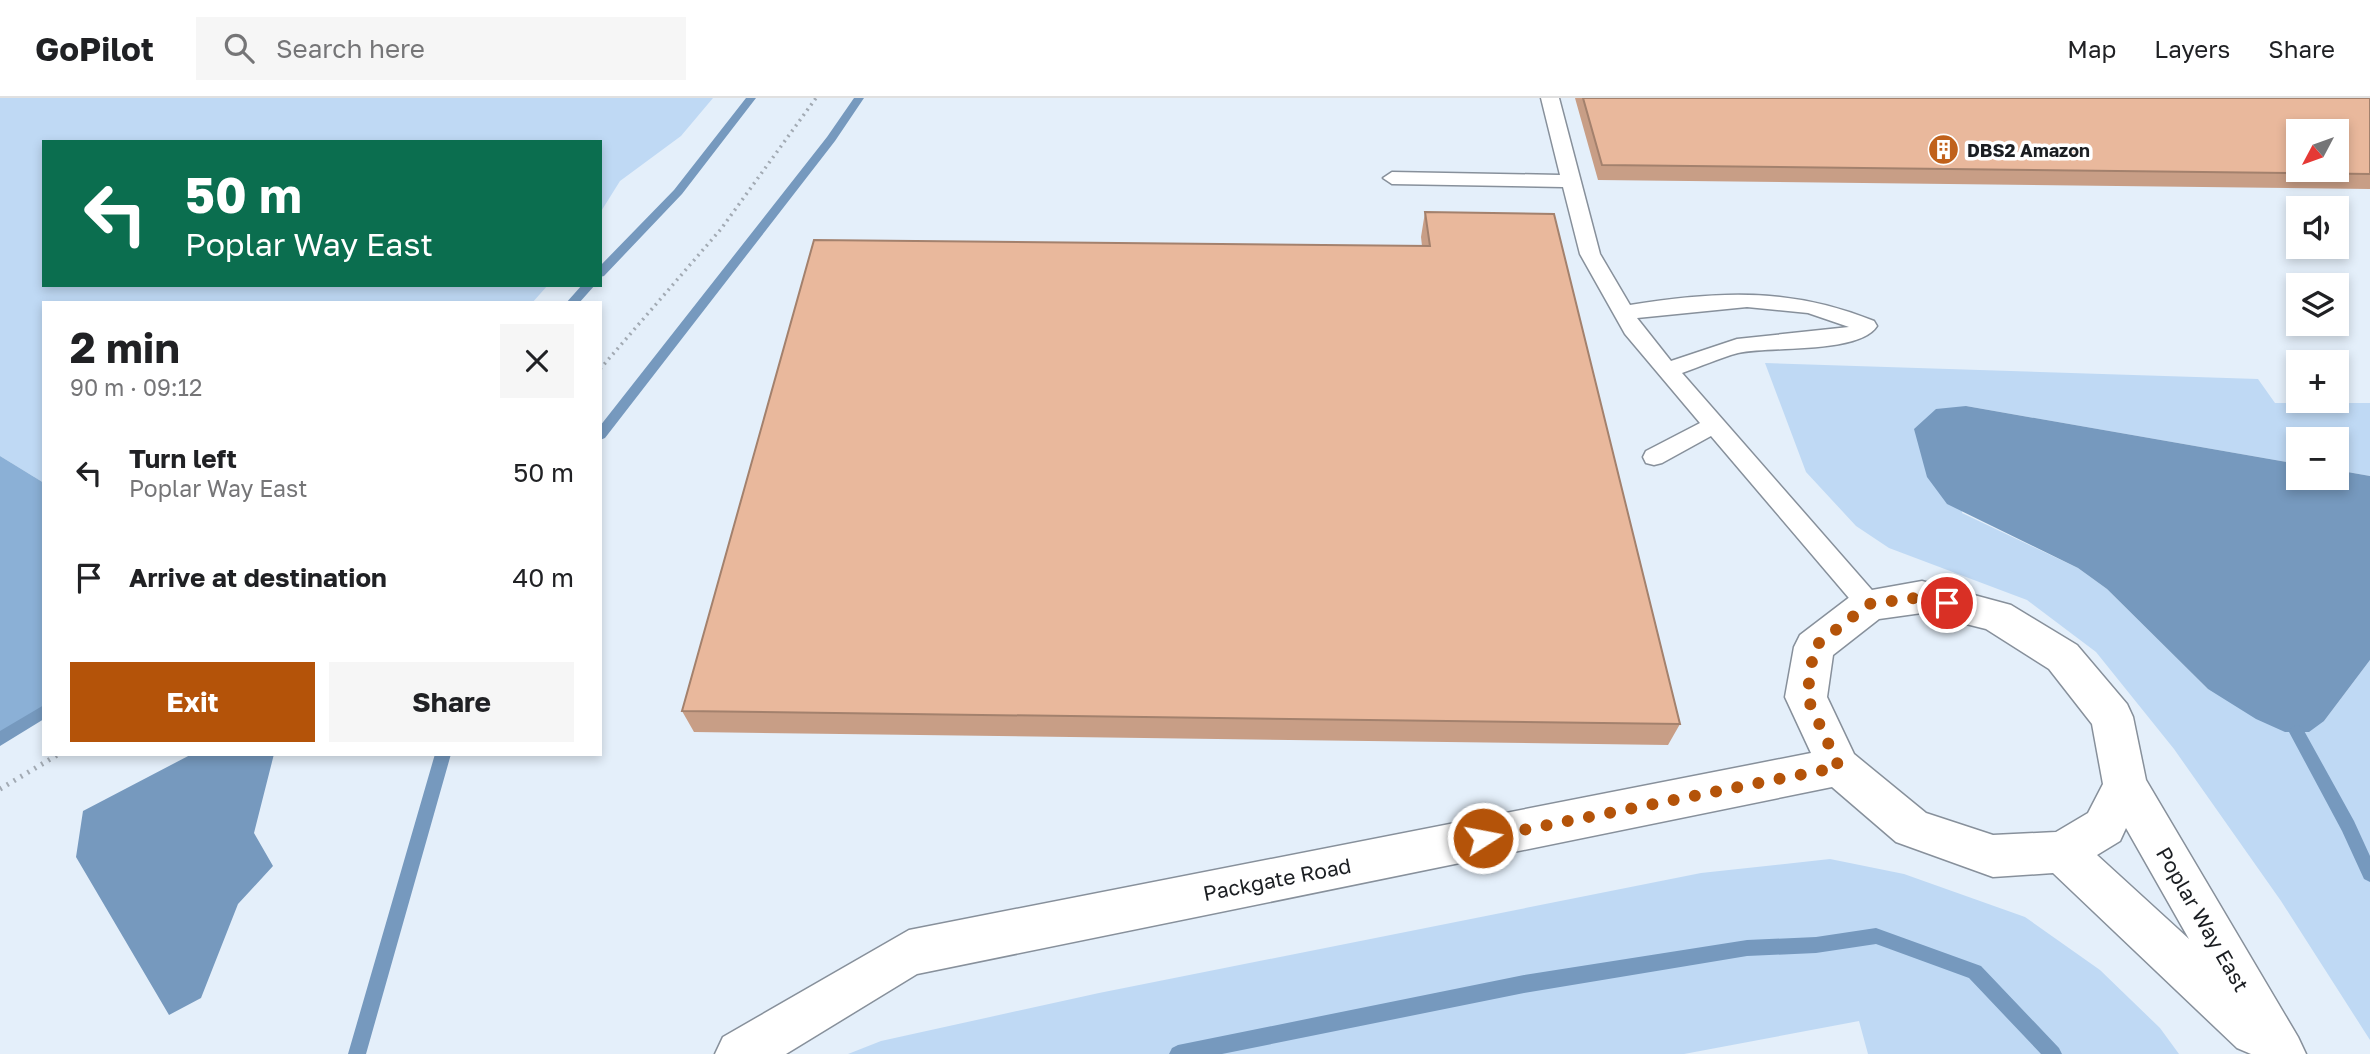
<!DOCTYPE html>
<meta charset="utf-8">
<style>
:root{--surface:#fff;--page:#f6f6f6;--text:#202124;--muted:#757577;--line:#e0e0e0;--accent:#b45309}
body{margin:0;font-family:"Golos Text",sans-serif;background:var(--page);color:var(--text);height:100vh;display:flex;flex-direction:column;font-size:26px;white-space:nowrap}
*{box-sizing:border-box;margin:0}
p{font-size:23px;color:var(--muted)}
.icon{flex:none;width:38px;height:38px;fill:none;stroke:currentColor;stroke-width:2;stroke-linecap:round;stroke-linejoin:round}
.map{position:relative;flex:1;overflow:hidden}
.panel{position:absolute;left:42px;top:203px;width:560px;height:455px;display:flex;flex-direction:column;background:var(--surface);border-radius:0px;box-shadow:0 4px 10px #0003}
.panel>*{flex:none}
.hud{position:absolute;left:42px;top:42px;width:560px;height:147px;border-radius:0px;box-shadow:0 4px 10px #0003;background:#0b6e4f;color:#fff;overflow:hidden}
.needle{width:46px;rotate:229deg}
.buttons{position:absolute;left:2286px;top:21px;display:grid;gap:14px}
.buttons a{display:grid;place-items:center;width:63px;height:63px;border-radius:0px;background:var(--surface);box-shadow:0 4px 10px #0003;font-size:35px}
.pin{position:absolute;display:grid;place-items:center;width:60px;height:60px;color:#fff;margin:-30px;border:4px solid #fff;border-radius:50%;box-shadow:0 2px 7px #0007}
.me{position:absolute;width:77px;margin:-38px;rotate:79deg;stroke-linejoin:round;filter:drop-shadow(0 0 5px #0008)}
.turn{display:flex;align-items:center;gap:24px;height:147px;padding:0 28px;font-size:32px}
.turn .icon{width:91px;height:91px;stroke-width:2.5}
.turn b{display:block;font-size:49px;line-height:60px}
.round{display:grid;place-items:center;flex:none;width:74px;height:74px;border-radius:0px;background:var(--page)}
.overview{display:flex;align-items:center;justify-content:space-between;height:119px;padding:0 28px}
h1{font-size:42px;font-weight:700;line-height:52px}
.cta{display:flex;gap:14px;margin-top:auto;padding:14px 28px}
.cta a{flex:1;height:80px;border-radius:0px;background:var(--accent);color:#fff;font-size:28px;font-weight:700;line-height:80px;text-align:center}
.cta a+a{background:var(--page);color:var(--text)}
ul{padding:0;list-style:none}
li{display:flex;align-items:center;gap:21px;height:105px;padding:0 28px}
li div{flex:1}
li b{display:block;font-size:26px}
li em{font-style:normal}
header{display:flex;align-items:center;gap:42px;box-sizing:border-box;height:98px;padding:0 35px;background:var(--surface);border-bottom:2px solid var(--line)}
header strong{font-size:33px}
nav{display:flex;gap:38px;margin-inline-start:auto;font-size:24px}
.search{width:490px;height:63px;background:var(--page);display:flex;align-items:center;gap:18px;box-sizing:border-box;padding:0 24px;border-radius:0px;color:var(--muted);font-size:26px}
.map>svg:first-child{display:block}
</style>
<header>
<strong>GoPilot</strong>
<div class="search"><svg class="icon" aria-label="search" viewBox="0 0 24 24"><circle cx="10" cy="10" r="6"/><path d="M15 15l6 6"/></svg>Search here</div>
<nav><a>Map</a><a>Layers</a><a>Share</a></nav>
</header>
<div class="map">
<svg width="2370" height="956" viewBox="0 0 2370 956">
<rect width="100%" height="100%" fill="#e4effa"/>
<path fill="#bfd9f4" d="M0,0H713L681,38L620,83L600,115V44H44V187H548L532,205H44V385L0,358Z
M1765,265L2258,281L2275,305H2370V378L2336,372V341H2298V366L1966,308L1962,415L2078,470L2107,491L2208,591L2324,623L2370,562V942L2281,803L2174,651L2096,554L2027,502L1889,450L1856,428L1806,374Z
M1830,761L1904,776L2025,819L2100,872L2160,930L2179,956H1868L1859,923L1684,956H848L881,943L1099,895L1701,775Z"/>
<path fill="#8bb0d6" d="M0,358L44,385V608L0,636Z"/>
<path fill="#7699be" d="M1966,308L2298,366V380H2336V372L2370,378V562L2324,623L2309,634H2285L2256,621L2208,591L2107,491L2078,470L1947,406L1927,379L1914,331L1936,311Z
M192,656H274L254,735L273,768L238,806L201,900L169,917L76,759L83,713Z"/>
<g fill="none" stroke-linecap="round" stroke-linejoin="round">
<path fill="#7699be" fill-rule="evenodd" d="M746,0H756L682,96L604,178L600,179V168L674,92Z
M854,0H864L835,43L605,340L600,342V328L827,39Z
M582,187H595L579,205H566Z
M44,607V621L0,648V633Z
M2297,627L2302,629L2354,723L2370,758V784L2364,781L2342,733L2289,634L2292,629Z
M435,656H451L366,956H348Z
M1876,830L1981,868L2059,950L2062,956H2041L1969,880L1876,846L1816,855L1747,858L1524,895L1222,956H1169L1172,950L1178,947L1524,877L1747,842L1816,839Z"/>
<defs>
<path id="service" d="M1541,0H1559L1600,156L1630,207C1718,193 1790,189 1874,223L1877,228C1860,256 1769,248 1738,255C1719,260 1700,269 1682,275L1878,499L1881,506L1878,513L1869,516L1860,513L1711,338L1662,365L1654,367L1646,365L1643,359L1646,353L1700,325L1625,236L1580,156L1563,89L1392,86L1383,80L1392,74L1560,77ZM1747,209L1808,215L1849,229L1737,241L1671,263L1637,220Z"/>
<path id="minor" d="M1922,483L2011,507L2077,547L2127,606L2133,619L2146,682L2298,939L2306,956H2251L2237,950L2053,775L1993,779L1896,744L1832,689L917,876L786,956H715L723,939L909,832L1811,655L1785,599L1794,549L1800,537L1855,495ZM1922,515L1986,531L2049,571L2092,626L2103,686L2088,715L2056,734L1993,737L1926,715L1854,656L1827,599L1833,557L1879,521ZM2126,730L2189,841L2097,757L2120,743Z"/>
</defs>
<use href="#service" stroke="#87909b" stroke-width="3"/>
<use href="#minor" stroke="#87909b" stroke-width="3"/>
<path stroke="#a2aab3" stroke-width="3.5" stroke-dasharray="2 4.5" stroke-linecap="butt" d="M600,271L721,131L816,0"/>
<path stroke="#a2aab3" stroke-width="5" stroke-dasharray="2 6" stroke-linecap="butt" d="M0,691L59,656"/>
<use href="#service" fill="#fff" fill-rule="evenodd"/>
<use href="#minor" fill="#fff" fill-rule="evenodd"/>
</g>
<path fill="#c89e86" d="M1575,0H2370V91L1598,82Z
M1425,114L1680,626L1668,647L694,634L682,613L1422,148L1421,139Z"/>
<path fill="#e9b89c" stroke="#a3816d" stroke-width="2" fill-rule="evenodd" d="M1583,0H2370V76L1602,67ZM2298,33H2336V72H2298Z
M1425,114L1554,116L1680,626L682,613L814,142L1430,148Z"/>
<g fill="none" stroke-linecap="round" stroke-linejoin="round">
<path stroke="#b45309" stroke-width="12" stroke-dasharray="0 21.6" d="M1483,740L1839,669L1807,599L1814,549L1869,506L1922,499L1947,505"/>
</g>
<defs>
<symbol id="building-disc" viewBox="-11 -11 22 22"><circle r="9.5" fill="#c0611b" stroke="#fff"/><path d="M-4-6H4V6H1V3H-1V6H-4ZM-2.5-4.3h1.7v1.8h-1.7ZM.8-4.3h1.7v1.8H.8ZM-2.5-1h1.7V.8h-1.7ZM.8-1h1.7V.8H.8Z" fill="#fff"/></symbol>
</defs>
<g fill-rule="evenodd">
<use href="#building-disc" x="1926" y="34" width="35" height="35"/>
</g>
<g text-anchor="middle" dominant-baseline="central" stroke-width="7" stroke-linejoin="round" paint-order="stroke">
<g font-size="18" font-weight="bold" fill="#1b1e22" stroke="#fff" text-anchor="start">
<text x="1967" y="52">DBS2 Amazon</text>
</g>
<g font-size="21" fill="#1b1e22" stroke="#fff">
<text transform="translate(1277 781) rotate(-11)">Packgate Road</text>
<text transform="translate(2203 821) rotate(60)">Poplar Way East</text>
</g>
</g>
</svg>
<div class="buttons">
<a><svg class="needle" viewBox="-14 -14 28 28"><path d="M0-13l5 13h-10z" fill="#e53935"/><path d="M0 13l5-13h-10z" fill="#757577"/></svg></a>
<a><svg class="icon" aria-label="sound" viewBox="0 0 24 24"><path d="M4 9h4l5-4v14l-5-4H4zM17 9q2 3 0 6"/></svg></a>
<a><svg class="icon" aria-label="layers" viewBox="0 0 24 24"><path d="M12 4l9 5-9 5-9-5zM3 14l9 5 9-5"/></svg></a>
<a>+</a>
<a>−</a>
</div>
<div class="pin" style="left:1947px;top:505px;background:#d93025"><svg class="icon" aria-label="arrive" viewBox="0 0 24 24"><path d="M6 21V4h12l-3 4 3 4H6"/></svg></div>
<svg class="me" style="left:1483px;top:740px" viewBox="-20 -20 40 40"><circle r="17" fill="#b45309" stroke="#fff" stroke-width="3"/><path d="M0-11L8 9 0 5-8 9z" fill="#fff"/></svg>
<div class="hud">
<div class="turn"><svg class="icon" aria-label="left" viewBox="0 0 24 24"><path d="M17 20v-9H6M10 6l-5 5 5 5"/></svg><div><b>50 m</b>Poplar Way East</div></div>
</div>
<section class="panel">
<div class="overview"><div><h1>2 min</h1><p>90 m · 09:12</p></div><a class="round"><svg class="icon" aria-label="close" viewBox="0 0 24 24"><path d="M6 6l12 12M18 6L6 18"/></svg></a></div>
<ul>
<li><svg class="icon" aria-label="left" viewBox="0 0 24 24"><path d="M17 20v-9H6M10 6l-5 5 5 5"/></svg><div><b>Turn left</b><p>Poplar Way East</p></div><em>50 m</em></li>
<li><svg class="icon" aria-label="arrive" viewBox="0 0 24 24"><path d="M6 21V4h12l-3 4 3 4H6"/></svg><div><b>Arrive at destination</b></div><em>40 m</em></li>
</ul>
<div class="cta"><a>Exit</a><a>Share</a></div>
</section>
</div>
